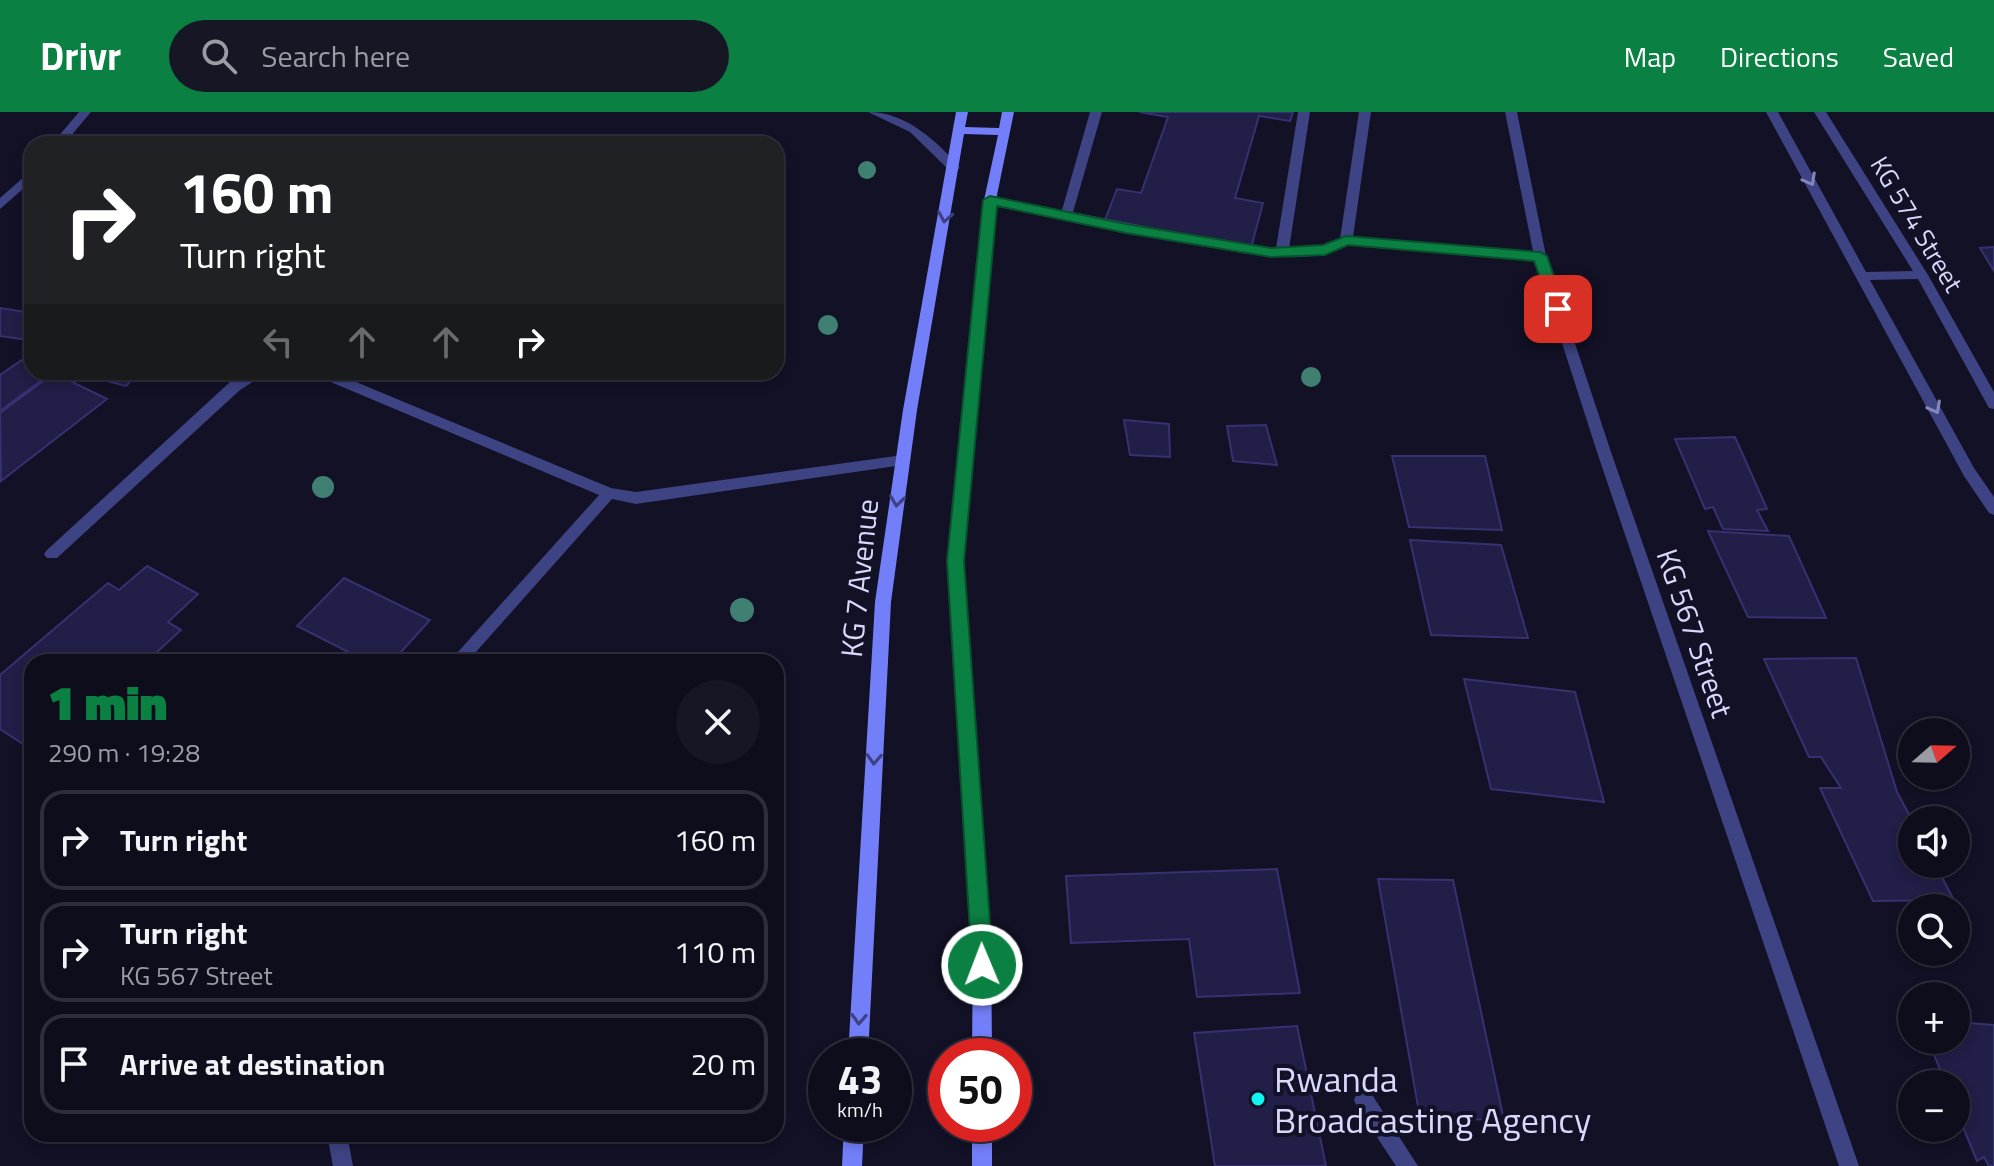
<!DOCTYPE html>
<meta charset="utf-8">
<style>
:root{--surface:#0e0d1c;--page:#171625;--text:#f1f3f6;--muted:#9b9ca3;--line:#2e2d3b;--accent:#0b8043}
body{margin:0;font-family:"Titillium Web",sans-serif;background:var(--page);color:var(--text);height:100vh;display:flex;flex-direction:column;font-size:30px;white-space:nowrap}
*{box-sizing:border-box;margin:0}
p{font-size:26px;color:var(--muted)}
.icon{flex:none;width:44px;height:44px;fill:none;stroke:currentColor;stroke-width:2;stroke-linecap:round;stroke-linejoin:round}
.map{position:relative;flex:1;overflow:hidden}
.details{position:absolute;left:24px;top:542px;width:760px;height:488px;display:flex;flex-direction:column;background:var(--surface);border-radius:24px;box-shadow:0 4px 12px #0003,0 0 0 2px var(--line)}
.details>*{flex:none}
.hud{position:absolute;left:24px;top:24px;width:760px;height:244px;border-radius:24px;box-shadow:0 4px 12px #0003,0 0 0 2px var(--line);background:#202124;color:#fff;overflow:hidden}
.needle{width:52px;rotate:70deg}
.controls{position:absolute;left:1898px;top:606px;display:grid;gap:16px}
.controls a{display:grid;place-items:center;width:72px;height:72px;border-radius:50%;background:var(--surface);box-shadow:0 4px 12px #0003,0 0 0 2px var(--line);font-size:40px}
.speed{position:absolute;left:808px;top:926px;display:flex;gap:16px;font-size:40px;font-weight:700;text-align:center}
.speed>*{display:grid;place-content:center;width:104px;height:104px;border-radius:50%;background:var(--surface);box-shadow:0 4px 12px #0003,0 0 0 2px var(--line);line-height:1}
.speed small{font-size:20px;font-weight:400}
.speed .limit{border:12px solid #d22;background:#fff;color:#111}
.pin{position:absolute;display:grid;place-items:center;width:68px;height:68px;color:#fff;margin:-34px;border-radius:16px;box-shadow:0 4px 12px #0006}
.me{position:absolute;width:88px;margin:-44px;rotate:359deg;stroke-linejoin:round;filter:drop-shadow(0 0 6px #0008)}
.turn{display:flex;align-items:center;gap:28px;height:168px;padding:0 24px;font-size:36px}
.turn .icon{width:104px;height:104px;stroke-width:2.5}
.turn b{display:block;font-size:56px;line-height:68px}
.lanes{display:flex;align-items:center;height:76px;padding:0 24px;background:#0003;justify-content:center;gap:40px;direction:ltr}
.lanes .off{opacity:.35}
.round{display:grid;place-items:center;flex:none;width:84px;height:84px;border-radius:42px;background:var(--page)}
.head{display:flex;align-items:center;justify-content:space-between;height:136px;padding:0 24px}
h1{font-size:48px;font-weight:800;line-height:60px;color:var(--accent)}
ul{padding:0;list-style:none}
li{display:flex;align-items:center;gap:24px;height:100px;margin:0 16px 12px;padding:0 8px;border:4px solid var(--line);border-radius:24px}
li div{flex:1}
li b{display:block;font-size:30px}
li em{font-style:normal}
header{display:flex;align-items:center;gap:48px;box-sizing:border-box;height:112px;padding:0 40px;background:var(--accent);color:#fff}
header strong{font-size:38px}
nav{display:flex;gap:44px;margin-inline-start:auto;font-size:28px}
.search{width:560px;height:72px;background:var(--page);display:flex;align-items:center;gap:20px;box-sizing:border-box;padding:0 28px;border-radius:44px;color:var(--muted);font-size:30px}
.map>svg:first-child{display:block}
</style>
<header>
<strong>Drivr</strong>
<div class="search"><svg class="icon" aria-label="search" viewBox="0 0 24 24"><circle cx="10" cy="10" r="6"/><path d="M15 15l6 6"/></svg>Search here</div>
<nav><a>Map</a><a>Directions</a><a>Saved</a></nav>
</header>
<div class="map">
<svg width="1994" height="1054" viewBox="0 0 1994 1054">
<rect width="100%" height="100%" fill="#121126"/>
<path fill="#211e47" stroke="#363171" stroke-width="2" d="M1139,0H1293L1290,9L1259,4L1235,86L1263,91L1251,136L1105,108L1117,77L1141,81L1168,5Z
M1994,135V159L1980,136Z
M0,196L32,201V224L28,228L0,224Z
M22,248L32,253V260L50,262L0,299V263Z
M87,260H140L126,274L83,263Z
M54,261L107,287L1,369L0,301Z
M1124,308L1169,312L1170,345L1130,343Z
M1266,313L1277,353L1233,349L1227,314Z
M1735,325L1767,397L1757,398L1768,419L1723,417L1713,395L1705,397L1675,327Z
M1392,344H1485L1502,418L1409,415Z
M1708,419L1789,424L1826,506L1748,505Z
M1410,428L1501,433L1528,526L1431,523Z
M147,454L198,482L168,510L181,518L146,550H32V638L0,617V563L108,471L119,478Z
M344,466L430,508L392,550H368L297,514Z
M1856,546L1897,680L1912,708V752H1935L1954,788L1873,789L1820,676H1841L1821,645H1809L1764,547Z
M1464,567L1575,580L1604,690L1491,677Z
M1277,757L1300,881L1197,885L1189,827L1071,831L1066,764Z
M1378,767L1453,768L1504,1008L1420,1006Z
M1956,910L1994,913V1054H1989L1984,1045L1977,1049L1956,998V972H1946L1928,928H1956Z
M1297,914L1326,1054H1215L1194,921Z"/>
<g fill="none" stroke-linecap="round" stroke-linejoin="round">
<path fill="#3e4383" fill-rule="evenodd" d="M868,0C906,0 937,29 960,56L954,60L950,59L910,20Z
M1090,0H1102L1073,100L1241,133L1276,136L1298,0H1310L1289,137C1307,137 1324,136 1340,127L1359,0H1371L1353,125L1540,140L1546,144L1540,148L1348,133C1315,151 1276,145 1241,141L986,91L984,88L990,84L1062,98Z
M250,260H268L240,278L57,446H47L44,442L47,438L230,270Z
M312,260H332L611,376L636,380L903,343L910,348L903,353L636,392L612,387L467,550H449L599,383L314,263Z
M1364,978L1371,981L1418,1054H1396L1357,995L1354,988L1357,981Z
M327,1022H347L353,1054H333Z"/>
<path fill="#3e4383" fill-rule="evenodd" d="M79,0H91L64,32H52Z
M1505,0H1517L1546,144L1612,343L1859,1054H1839L1598,343L1534,144Z
M32,58V69L0,97V86Z"/>
<path fill="#3e4383" fill-rule="evenodd" d="M1766,0H1778L1866,160L1913,159L1814,0H1826L1928,163L1994,280V297L1989,296L1918,167L1870,168L1974,356L1994,385V403L1989,401L1964,364Z"/>
<path fill="#737ff9" fill-rule="evenodd" d="M956,0H968L965,15L999,16L1002,0H1014L996,88L963,449L991,822L992,944H972L973,822L947,449L984,88L998,23L964,22L917,298L891,490L868,944H848L875,490L903,298Z
M844,1012H864L862,1054H842Z
M972,1012H992V1054H972Z"/>
</g>
<g fill="#408072">
<circle cx="867" cy="58" r="9"/>
<circle cx="828" cy="213" r="10"/>
<circle cx="1311" cy="265" r="10"/>
<circle cx="323" cy="375" r="11"/>
<circle cx="742" cy="498" r="12"/>
</g>
<defs><path id="oneway-chevron" d="M-2-3.5L2.5 0L-2 3.5" fill="none" stroke-width="1.6" stroke-linecap="round" stroke-linejoin="round" transform="scale(2)"/></defs>
<g stroke="#8386ba">
<use href="#oneway-chevron" transform="translate(1810 68) rotate(61)"/>
<use href="#oneway-chevron" transform="translate(1935 296) rotate(62)"/>
</g>
<g stroke="#3e4285">
<use href="#oneway-chevron" transform="translate(945 105) rotate(100)"/>
<use href="#oneway-chevron" transform="translate(897 389) rotate(98)"/>
<use href="#oneway-chevron" transform="translate(874 647) rotate(93)"/>
<use href="#oneway-chevron" transform="translate(859 907) rotate(93)"/>
</g>
<path fill="#0b8043" stroke="#07532c" stroke-width="2" d="M990,84L1126,112L1271,136L1323,133L1346,124L1540,140L1547,144L1565,197L1558,202L1553,201L1534,149L1348,133L1325,143L1271,145L1126,121L997,94L964,449L993,853L990,860L982,864L975,860L972,853L947,449L983,88Z"/>
<circle fill="#0df4f1" stroke="#121126" stroke-width="3" cx="1258" cy="987" r="8"/>
<g text-anchor="middle" dominant-baseline="central" stroke-width="8" stroke-linejoin="round" paint-order="stroke">
<g font-size="26" fill="#d8d8fd" stroke="#121126">
<text transform="translate(1917 112) rotate(59)">KG 574 Street</text>
</g>
<g font-size="30" fill="#d8d8fd" stroke="#121126">
<text transform="translate(859 466) rotate(-84)">KG 7 Avenue</text>
<text transform="translate(1695 521) rotate(71)">KG 567 Street</text>
</g>
<g font-size="36" fill="#d8d8fd" stroke="#121126" text-anchor="start">
<text x="1274" y="966">Rwanda<tspan x="1274" dy="41">Broadcasting Agency</tspan></text>
</g>
</g>
</svg>
<div class="controls">
<a><svg class="needle" viewBox="-14 -14 28 28"><path d="M0-13l5 13h-10z" fill="#e53935"/><path d="M0 13l5-13h-10z" fill="#9b9ca3"/></svg></a>
<a><svg class="icon" aria-label="sound" viewBox="0 0 24 24"><path d="M4 9h4l5-4v14l-5-4H4zM17 9q2 3 0 6"/></svg></a>
<a><svg class="icon" aria-label="search" viewBox="0 0 24 24"><circle cx="10" cy="10" r="6"/><path d="M15 15l6 6"/></svg></a>
<a>+</a>
<a>−</a>
</div>
<div class="speed"><div>43<small>km/h</small></div><div class="limit">50</div></div>
<div class="pin" style="left:1558px;top:197px;background:#d93025"><svg class="icon" aria-label="arrive" viewBox="0 0 24 24"><path d="M6 21V4h12l-3 4 3 4H6"/></svg></div>
<svg class="me" style="left:982px;top:853px" viewBox="-20 -20 40 40"><circle r="17" fill="#0b8043" stroke="#fff" stroke-width="3"/><path d="M0-11L8 9 0 5-8 9z" fill="#fff"/></svg>
<div class="hud">
<div class="turn"><svg class="icon" aria-label="right" viewBox="0 0 24 24"><path d="M7 20v-9h11M14 6l5 5-5 5"/></svg><div><b>160 m</b>Turn right</div></div>
<div class="lanes"><svg class="icon off" aria-label="left" viewBox="0 0 24 24"><path d="M17 20v-9H6M10 6l-5 5 5 5"/></svg><svg class="icon off" aria-label="ahead" viewBox="0 0 24 24"><path d="M12 20V5M6 11l6-6 6 6"/></svg><svg class="icon off" aria-label="ahead" viewBox="0 0 24 24"><path d="M12 20V5M6 11l6-6 6 6"/></svg><svg class="icon" aria-label="right" viewBox="0 0 24 24"><path d="M7 20v-9h11M14 6l5 5-5 5"/></svg></div>
</div>
<section class="details">
<div class="head"><div><h1>1 min</h1><p>290 m · 19:28</p></div><a class="round"><svg class="icon" aria-label="close" viewBox="0 0 24 24"><path d="M6 6l12 12M18 6L6 18"/></svg></a></div>
<ul>
<li><svg class="icon" aria-label="right" viewBox="0 0 24 24"><path d="M7 20v-9h11M14 6l5 5-5 5"/></svg><div><b>Turn right</b></div><em>160 m</em></li>
<li><svg class="icon" aria-label="right" viewBox="0 0 24 24"><path d="M7 20v-9h11M14 6l5 5-5 5"/></svg><div><b>Turn right</b><p>KG 567 Street</p></div><em>110 m</em></li>
<li><svg class="icon" aria-label="arrive" viewBox="0 0 24 24"><path d="M6 21V4h12l-3 4 3 4H6"/></svg><div><b>Arrive at destination</b></div><em>20 m</em></li>
</ul>
</section>
</div>
